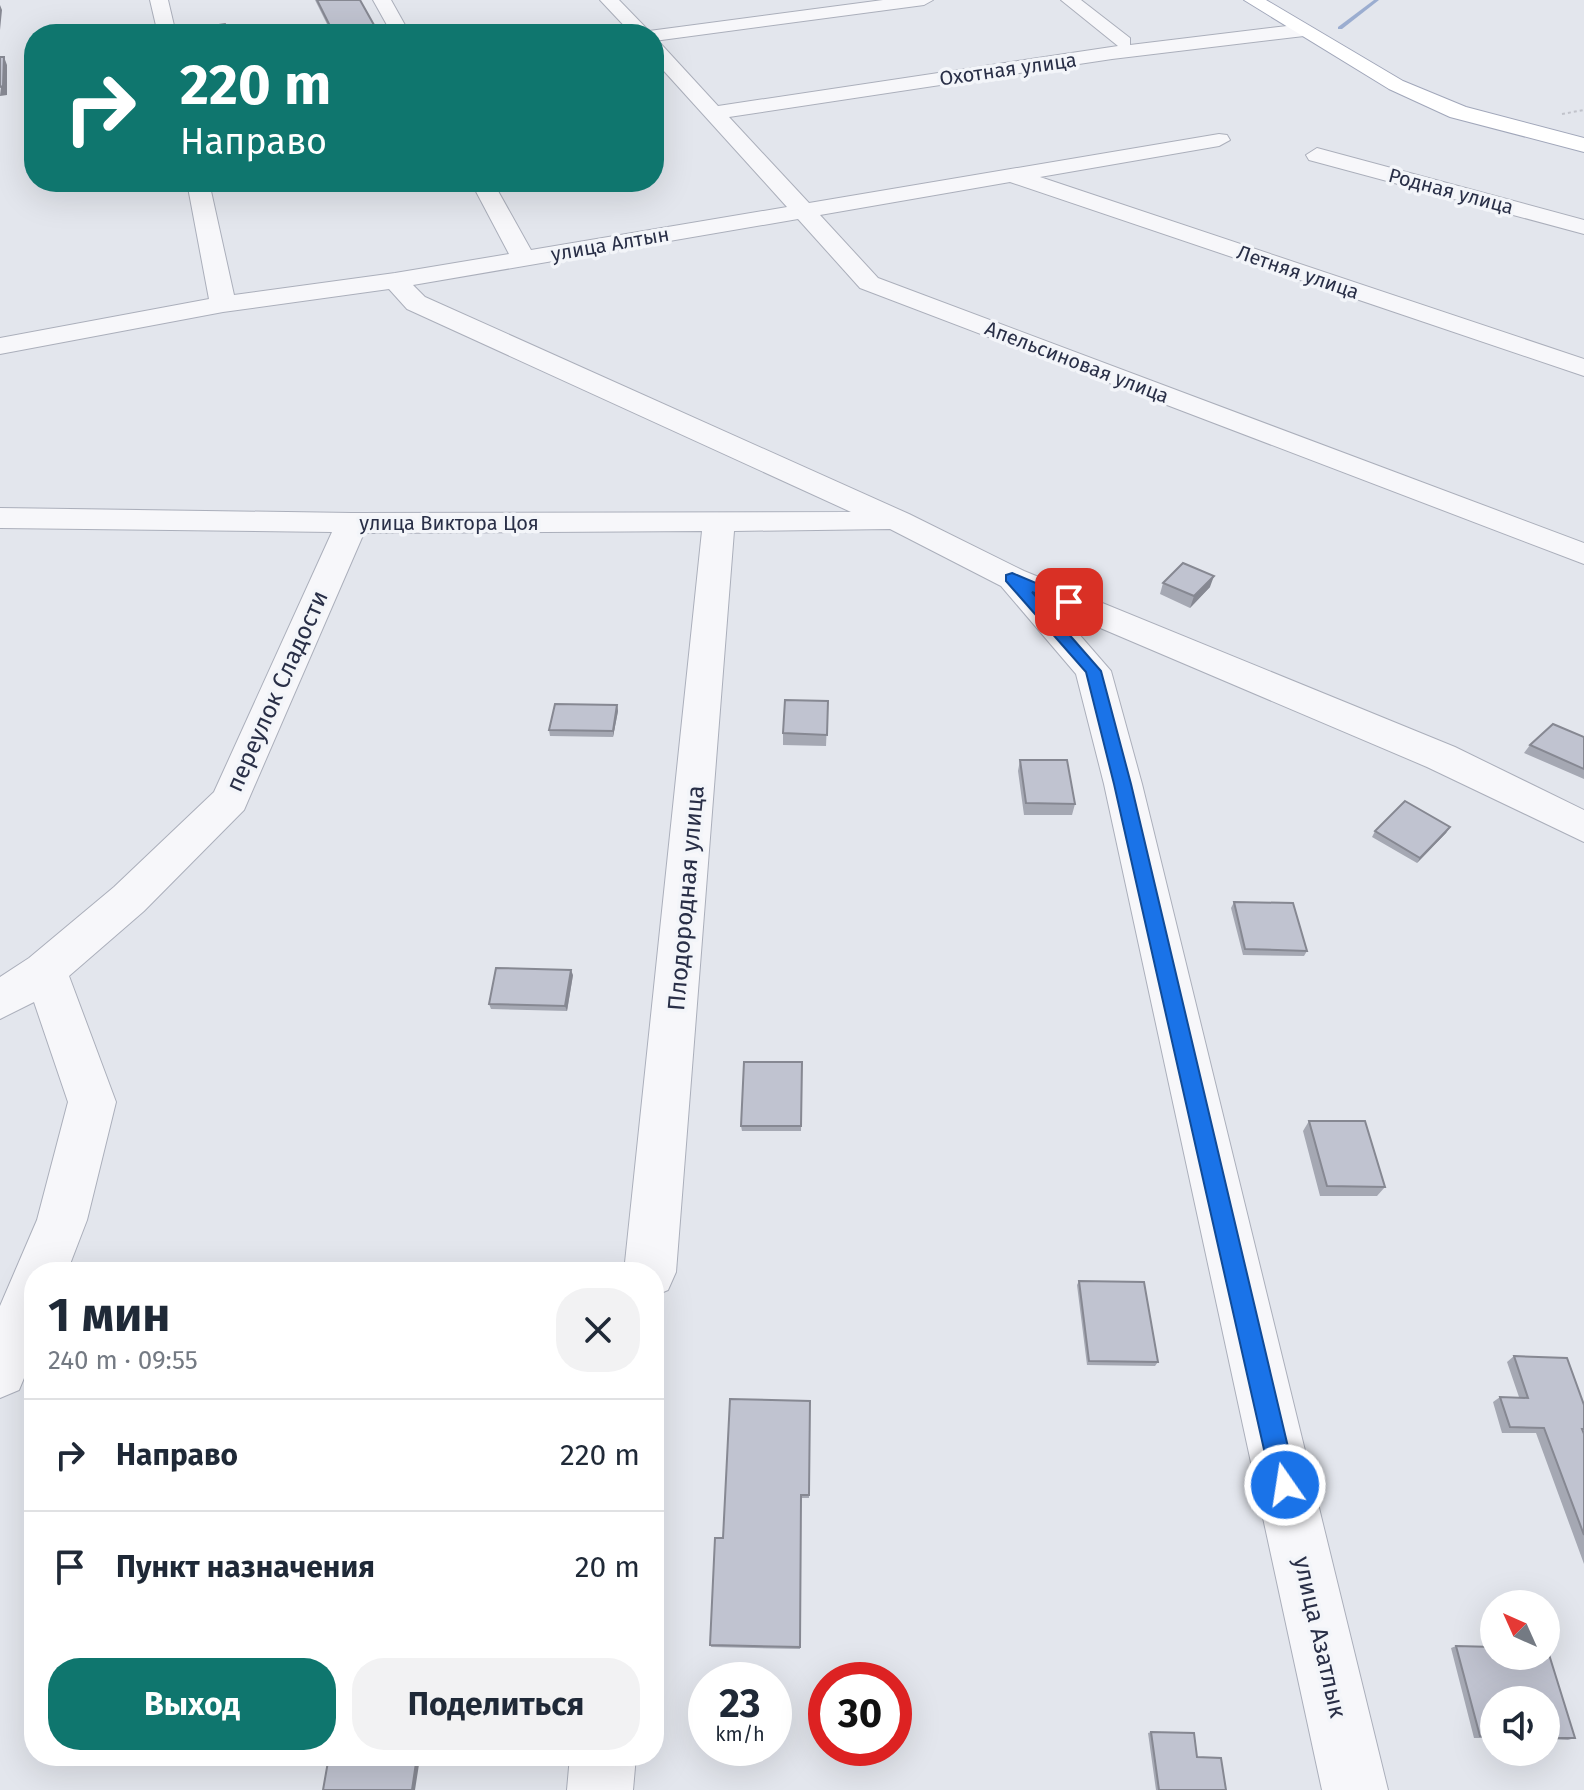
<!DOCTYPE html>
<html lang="ru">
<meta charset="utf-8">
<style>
:root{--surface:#fff;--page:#f2f2f3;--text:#1f2937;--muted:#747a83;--line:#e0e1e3;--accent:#0f766e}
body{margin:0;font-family:"Fira Sans",sans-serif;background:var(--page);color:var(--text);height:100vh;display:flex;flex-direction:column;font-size:30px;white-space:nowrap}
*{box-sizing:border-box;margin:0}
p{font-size:26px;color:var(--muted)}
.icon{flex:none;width:44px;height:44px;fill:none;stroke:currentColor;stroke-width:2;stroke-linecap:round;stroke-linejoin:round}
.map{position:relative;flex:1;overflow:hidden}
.drawer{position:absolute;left:24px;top:1262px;width:640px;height:504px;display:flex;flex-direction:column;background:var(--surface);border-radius:32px;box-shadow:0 8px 32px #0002}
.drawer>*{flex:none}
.banner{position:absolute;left:24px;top:24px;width:640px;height:168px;border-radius:32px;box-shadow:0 8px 32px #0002;background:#0f766e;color:#fff;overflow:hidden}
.needle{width:52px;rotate:315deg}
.controls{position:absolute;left:1480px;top:1590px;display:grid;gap:16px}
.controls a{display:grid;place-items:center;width:80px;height:80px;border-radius:50%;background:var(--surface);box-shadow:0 8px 32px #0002;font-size:40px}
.speed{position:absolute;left:688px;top:1662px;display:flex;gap:16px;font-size:40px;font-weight:700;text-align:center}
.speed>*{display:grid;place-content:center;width:104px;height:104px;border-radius:50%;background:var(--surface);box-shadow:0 8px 32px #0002;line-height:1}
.speed small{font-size:20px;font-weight:400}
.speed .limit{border:12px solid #d22;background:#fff;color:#111}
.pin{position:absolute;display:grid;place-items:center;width:68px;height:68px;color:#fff;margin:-34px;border-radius:16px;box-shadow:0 4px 12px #0006}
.me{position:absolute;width:88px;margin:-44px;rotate:347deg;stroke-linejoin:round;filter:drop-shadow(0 0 6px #0008)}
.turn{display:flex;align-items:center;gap:28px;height:168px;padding:0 24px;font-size:36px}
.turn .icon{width:104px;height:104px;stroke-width:2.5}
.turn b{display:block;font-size:56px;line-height:68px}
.round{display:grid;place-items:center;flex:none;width:84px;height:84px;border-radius:32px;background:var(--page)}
.overview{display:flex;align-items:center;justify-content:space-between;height:136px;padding:0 24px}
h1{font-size:48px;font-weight:700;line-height:60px}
.action{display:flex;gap:16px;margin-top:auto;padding:16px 24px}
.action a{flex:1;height:92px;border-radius:32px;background:var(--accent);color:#fff;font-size:32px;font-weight:700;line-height:92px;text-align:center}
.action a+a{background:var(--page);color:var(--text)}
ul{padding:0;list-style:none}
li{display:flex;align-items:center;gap:24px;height:112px;padding:0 24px;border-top:2px solid var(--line)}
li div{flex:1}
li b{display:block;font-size:30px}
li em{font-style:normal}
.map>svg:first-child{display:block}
</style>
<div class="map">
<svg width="1584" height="1790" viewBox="0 0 1584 1790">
<rect width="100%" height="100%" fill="#e3e6ed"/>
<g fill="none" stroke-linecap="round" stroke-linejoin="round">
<path fill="#9badd0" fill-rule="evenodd" d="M1374,0H1379L1342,29H1338V27Z"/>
<defs>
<path id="minor" d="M150,0H168L176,34H158Z
M373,0H391L410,34H392Z
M600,0H619L649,31L883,0H933L924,5L654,41V34H632Z
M1061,0H1081L1130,38V45L1304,24L1313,30L1304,36L1112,59L729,117L809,203L1219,134L1227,135L1230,140L1219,146L1040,177L1584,359V376L1010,182L820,215L878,278L1584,543V564L860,288L798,219L413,285L425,297L909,514L1024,571L1455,747L1584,810V842L1427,767L1058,610L1111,671L1142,784L1388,1790H1322L1104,784L1076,674L1001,586L890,529L734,531L676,1272L668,1290L654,1296V1272H624L702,531L364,533L244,810L144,911L69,976L116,1102L87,1220L67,1272H34V1354L19,1390L0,1398V1306L37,1220L68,1102L34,1002L0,1019V977L29,958L114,887L214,792L332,532L0,528V508L352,513L851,512L407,309L389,289L223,312L0,354V338L209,299L187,182H209L234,295L395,273L509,254L471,182H493L531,250L787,207L654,60V42L661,44L718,106L1118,46Z
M1317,148L1584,220V234L1309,160L1306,155Z
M570,1756H636L633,1790H567Z"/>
<path id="major" d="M1244,0H1266L1403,81L1466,107L1584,138V152L1450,117L1389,89Z"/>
</defs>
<use href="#minor" stroke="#abafbb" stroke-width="2"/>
<use href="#major" stroke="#a1a7ba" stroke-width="2"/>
<path stroke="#c1c3cb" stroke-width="2" stroke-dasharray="3 3" stroke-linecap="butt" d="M1562,114L1584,110"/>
<use href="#minor" fill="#f7f7fa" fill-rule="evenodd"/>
<use href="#major" fill="#fff" fill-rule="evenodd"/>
</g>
<path fill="#a5a8b3" d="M315,0H360L374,25L376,32L357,34H332Z
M1163,583L1210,587L1190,608L1160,594Z
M828,701L826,746L783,745V733Z
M617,705L618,711L613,737L550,736L549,730Z
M1584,737V779L1524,753L1530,745Z
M1020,760L1075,804L1072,815H1024L1018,771Z
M1450,827L1446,833L1417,863L1372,837L1375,831Z
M1234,902L1307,951L1304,956L1243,955L1231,908Z
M573,975L567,1011L491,1009L489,1004Z
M802,1062L801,1131H742L741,1126Z
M1309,1121L1385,1187L1377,1196H1320L1303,1131Z
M1079,1281L1158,1362L1155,1366L1087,1365L1077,1285Z
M1514,1356L1584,1405V1564L1536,1433H1502L1493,1402L1500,1397H1519L1507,1362Z
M810,1401L809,1498H801L800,1649L711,1647L723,1538Z
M1456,1646L1494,1647V1656H1546L1547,1648L1575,1738L1568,1740L1546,1739V1700H1494V1738H1474L1451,1648Z
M1151,1732L1197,1757L1226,1790H1156L1148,1733Z"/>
<path fill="#868892" d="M0,5L2,10L0,30Z
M374,25L376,32L357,34H333L332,30Z
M4,57L7,65V95L0,96Z
M1214,576L1210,587L1190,608L1194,596Z
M617,705L618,711L613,737V731Z
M1450,827L1446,833L1417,863L1420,858Z
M571,970L573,975L567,1011L565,1006Z
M417,1756L420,1758L415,1790H412Z"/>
<path fill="#c0c3d0" stroke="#868892" stroke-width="2" d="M317,0H360L374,25L332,30Z
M225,24L229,34H198L196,28Z
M0,57H4L3,86L0,87Z
M1183,563L1214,576L1194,596L1163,583Z
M785,700L828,701L827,735L783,733Z
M555,704L617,705L613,731L549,730Z
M1553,724L1584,737V769L1530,745Z
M1020,760H1067L1075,804L1026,803Z
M1405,801L1450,827L1420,858L1375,831Z
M1234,902L1293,903L1307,951L1245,949Z
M496,968L571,970L565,1006L489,1004Z
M744,1062H802L801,1126H741Z
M1309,1121H1365L1385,1187L1327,1186Z
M1079,1281L1144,1282L1158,1362L1089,1361Z
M1514,1356L1567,1358L1584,1405V1429H1582L1584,1434V1535L1544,1428L1510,1427L1500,1397L1528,1398Z
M730,1399L810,1401L809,1495H801L800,1647L710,1645L715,1538H723Z
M1456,1646L1494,1647V1656H1546L1547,1648L1575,1738H1546V1700H1494V1737L1480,1736Z
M1151,1732L1194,1733L1197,1757L1221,1758L1226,1790H1159Z
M329,1756H436H417L412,1790H323Z"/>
<path fill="#1a73e8" stroke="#114b97" stroke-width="2" d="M1012,573L1074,599L1076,602L1069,606L1032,592L1101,671L1131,784L1297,1485L1294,1494L1285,1498L1276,1494L1272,1485L1114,784L1086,672L1006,581V575Z"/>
<g text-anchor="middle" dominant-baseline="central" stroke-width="7" stroke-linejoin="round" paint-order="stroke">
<g font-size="20" fill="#292f47" stroke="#f3f5f9">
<text transform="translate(1008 69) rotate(-8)">Охотная улица</text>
<text transform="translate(1451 191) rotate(15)">Родная улица</text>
<text transform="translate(610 244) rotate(-10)">улица Алтын</text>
<text transform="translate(1298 272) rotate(19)">Летняя улица</text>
<text transform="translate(1077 362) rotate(21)">Апельсиновая улица</text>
<text x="449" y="523">улица Виктора Цоя</text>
</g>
<g font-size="24" fill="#292f47" stroke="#f3f5f9">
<text transform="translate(277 691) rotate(-66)">переулок Сладости</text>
<text transform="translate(686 898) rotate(-85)">Плодородная улица</text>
<text transform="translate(1320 1637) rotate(77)">улица Азатлык</text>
</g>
</g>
</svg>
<div class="controls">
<a><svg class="needle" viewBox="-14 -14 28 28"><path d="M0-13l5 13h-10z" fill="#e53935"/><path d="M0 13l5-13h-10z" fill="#747a83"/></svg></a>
<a><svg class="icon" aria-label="sound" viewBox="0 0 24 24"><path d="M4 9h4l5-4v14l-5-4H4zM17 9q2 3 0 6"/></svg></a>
</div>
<div class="speed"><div>23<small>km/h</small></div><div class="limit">30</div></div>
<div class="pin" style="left:1069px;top:602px;background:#d93025"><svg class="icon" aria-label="arrive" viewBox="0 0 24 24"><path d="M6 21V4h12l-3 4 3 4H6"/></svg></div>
<svg class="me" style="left:1285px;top:1485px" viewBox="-20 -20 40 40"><circle r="17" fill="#1a73e8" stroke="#fff" stroke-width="3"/><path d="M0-11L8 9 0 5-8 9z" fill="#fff"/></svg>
<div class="banner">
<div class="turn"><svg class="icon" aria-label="right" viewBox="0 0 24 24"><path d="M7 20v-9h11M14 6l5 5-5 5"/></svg><div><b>220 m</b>Направо</div></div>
</div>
<section class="drawer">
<div class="overview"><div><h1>1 мин</h1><p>240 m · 09:55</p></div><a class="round"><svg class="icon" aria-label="close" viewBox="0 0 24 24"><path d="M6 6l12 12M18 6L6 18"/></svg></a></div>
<ul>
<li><svg class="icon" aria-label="right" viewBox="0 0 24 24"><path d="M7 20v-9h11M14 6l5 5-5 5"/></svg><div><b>Направо</b></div><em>220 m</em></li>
<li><svg class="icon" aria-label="arrive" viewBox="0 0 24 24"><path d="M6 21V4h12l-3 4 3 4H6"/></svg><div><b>Пункт назначения</b></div><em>20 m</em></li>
</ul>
<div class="action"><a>Выход</a><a>Поделиться</a></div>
</section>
</div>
